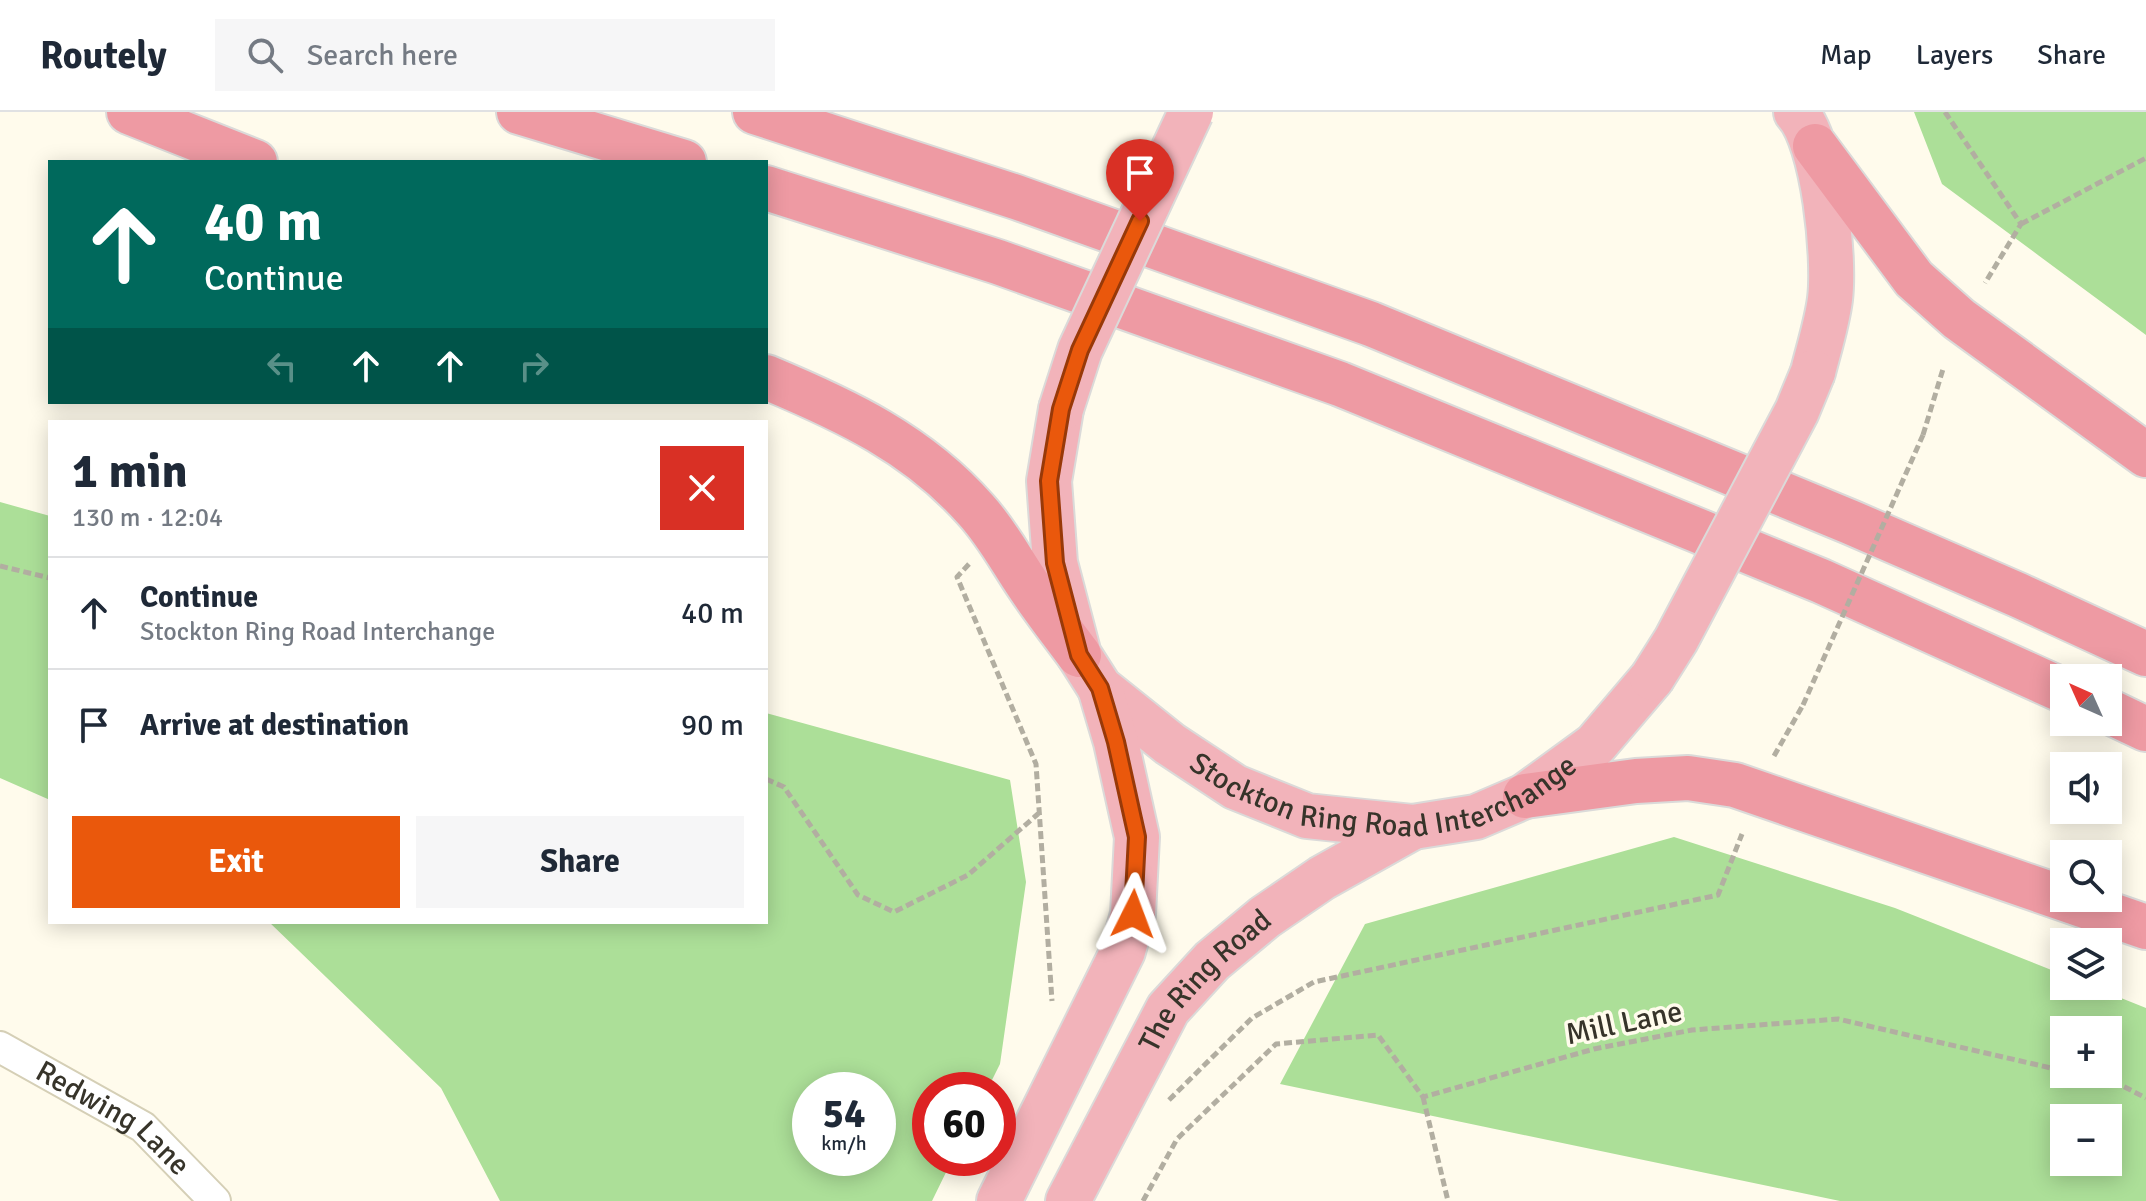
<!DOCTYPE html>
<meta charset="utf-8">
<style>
:root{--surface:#fff;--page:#f6f6f7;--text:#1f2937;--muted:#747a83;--line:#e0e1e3;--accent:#ea580c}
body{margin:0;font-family:Signika,sans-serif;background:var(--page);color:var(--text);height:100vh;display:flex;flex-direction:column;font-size:30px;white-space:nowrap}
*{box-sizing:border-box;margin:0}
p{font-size:26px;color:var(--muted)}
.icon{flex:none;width:44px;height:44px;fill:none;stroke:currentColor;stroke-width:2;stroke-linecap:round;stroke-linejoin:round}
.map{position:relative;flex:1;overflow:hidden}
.drawer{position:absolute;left:48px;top:308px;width:720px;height:504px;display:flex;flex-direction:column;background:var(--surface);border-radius:0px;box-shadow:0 4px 20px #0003}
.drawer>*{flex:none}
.guide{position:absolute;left:48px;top:48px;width:720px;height:244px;border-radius:0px;box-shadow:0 4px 20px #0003;background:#00695c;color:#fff;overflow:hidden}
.needle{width:52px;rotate:315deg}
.controls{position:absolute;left:2050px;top:552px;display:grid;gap:16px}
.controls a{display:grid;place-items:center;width:72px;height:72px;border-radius:0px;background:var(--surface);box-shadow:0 4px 20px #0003;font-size:40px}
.speed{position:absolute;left:792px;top:960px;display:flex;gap:16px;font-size:40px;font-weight:700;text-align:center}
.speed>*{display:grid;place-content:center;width:104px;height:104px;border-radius:50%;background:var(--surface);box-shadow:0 4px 20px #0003;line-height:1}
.speed small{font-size:20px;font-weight:400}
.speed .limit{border:12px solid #d22;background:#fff;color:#111}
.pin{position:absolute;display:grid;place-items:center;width:68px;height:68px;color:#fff;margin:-82px -34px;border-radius:50% 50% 50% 0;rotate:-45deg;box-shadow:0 0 8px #0007}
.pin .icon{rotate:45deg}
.me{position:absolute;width:88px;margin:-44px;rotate:3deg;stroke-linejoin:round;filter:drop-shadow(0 0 6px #0008)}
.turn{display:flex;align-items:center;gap:28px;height:168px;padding:0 24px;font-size:36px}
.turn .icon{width:104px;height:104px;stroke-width:2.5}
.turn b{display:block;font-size:56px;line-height:68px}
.lanes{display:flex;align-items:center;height:76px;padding:0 24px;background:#0003;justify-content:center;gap:40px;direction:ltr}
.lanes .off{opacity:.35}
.round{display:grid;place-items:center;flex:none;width:84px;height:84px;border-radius:0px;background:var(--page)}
.head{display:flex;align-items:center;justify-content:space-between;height:136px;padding:0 24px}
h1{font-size:48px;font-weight:800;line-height:60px}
.cta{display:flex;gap:16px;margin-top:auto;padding:16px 24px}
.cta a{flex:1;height:92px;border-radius:0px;background:var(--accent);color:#fff;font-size:32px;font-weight:800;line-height:92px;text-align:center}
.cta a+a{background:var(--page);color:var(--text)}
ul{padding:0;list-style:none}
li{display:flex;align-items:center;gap:24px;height:112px;padding:0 24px;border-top:2px solid var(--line)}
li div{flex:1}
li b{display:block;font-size:30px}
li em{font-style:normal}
header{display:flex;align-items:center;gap:48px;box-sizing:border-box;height:112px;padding:0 40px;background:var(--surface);border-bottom:2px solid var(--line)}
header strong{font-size:38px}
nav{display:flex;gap:44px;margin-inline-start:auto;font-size:28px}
.search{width:560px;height:72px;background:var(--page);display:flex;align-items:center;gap:20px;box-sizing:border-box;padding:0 28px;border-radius:0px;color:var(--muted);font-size:30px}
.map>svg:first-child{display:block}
</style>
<header>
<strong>Routely</strong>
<div class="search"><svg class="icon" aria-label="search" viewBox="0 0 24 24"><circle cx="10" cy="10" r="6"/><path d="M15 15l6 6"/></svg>Search here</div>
<nav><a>Map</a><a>Layers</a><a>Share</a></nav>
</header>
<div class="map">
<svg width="2146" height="1089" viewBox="0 0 2146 1089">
<rect width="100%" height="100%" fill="#fffbec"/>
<path fill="#acdf98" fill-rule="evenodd" d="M1914,0H2146V223L1942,72Z
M0,390L50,404V688L0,666Z
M766,601L1010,668L1026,770L1000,952L987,978H930V1046H953L932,1089H500L441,976L269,810H766ZM810,978H878V1046H810Z
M1674,725L1895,796L2064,863V874H2091L2146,896V1089H1840L1280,972L1365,812ZM2064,918H2108V962H2064ZM2064,1006H2108V1050H2064Z"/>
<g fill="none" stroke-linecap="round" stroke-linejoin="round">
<defs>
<g id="minor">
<path id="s1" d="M0,935L143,1015L215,1089"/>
</g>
<g id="primary">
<path d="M1796,0C1824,30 1835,146 1830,187C1827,211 1819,236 1813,260"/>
<path id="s2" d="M1061,297L1049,369L1055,451L1079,543L1100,576L1170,632L1235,675L1307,704L1413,715L1476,705L1525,684L1595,633L1652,566"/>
<path d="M999,1089L1123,839L1133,802L1137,725L1116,630L1100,576"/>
<path id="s3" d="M1068,1089L1168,897L1212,849L1265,805L1322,766L1413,715"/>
</g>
<path id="trunk" d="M129,0L255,50
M519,0L684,50
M755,0L1016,85L1371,212L1850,410L2018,483L2146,542
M1815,34L1914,167L1959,207L2146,343
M766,76L998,150L1340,272L1821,469L2064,579
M766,265C845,298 918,332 976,398C997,421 1011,448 1028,473C1044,497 1062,520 1079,543
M2108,599L2146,617
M1525,684L1636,669L1688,666L1735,673L2146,815"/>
</defs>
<use href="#minor" stroke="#d5cfb6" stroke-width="34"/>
<use href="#primary" stroke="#dbdad9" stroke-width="48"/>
<use href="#trunk" stroke="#dbdad9" stroke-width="48"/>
<path stroke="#b2aea1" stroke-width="5" stroke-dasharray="8 4" stroke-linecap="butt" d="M1945,0L2021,112L1985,171
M2021,112L2146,46
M1923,323L1943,257
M969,452L957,465L1036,652L1052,889
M0,454L50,466
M1774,644L1803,593
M766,667L784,675L858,783L894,800L968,763L1039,701
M2078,962L2117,971L2146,986
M1423,985L1448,1089
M1169,988L1252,906L1314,870L1718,783L1742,722
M1143,1089L1177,1027L1276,932L1378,923L1423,985L1594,937L1692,918L1838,907L2064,959"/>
<use href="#minor" stroke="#fff" stroke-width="30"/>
<use href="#primary" stroke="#f2b3ba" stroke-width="44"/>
<use href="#trunk" stroke="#ee9aa3" stroke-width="44"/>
<defs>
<path id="primary-bridge" d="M1061,297L1080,238L1191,0
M1652,566L1676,528L1797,299L1813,260"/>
</defs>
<use href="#primary-bridge" stroke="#dbdad9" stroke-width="48" stroke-linecap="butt"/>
<path stroke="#b2aea1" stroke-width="5" stroke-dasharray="8 4" stroke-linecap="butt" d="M1803,593L1923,323"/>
<use href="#primary-bridge" stroke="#f2b3ba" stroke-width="44"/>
</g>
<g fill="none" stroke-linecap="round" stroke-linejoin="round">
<defs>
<path id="route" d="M1133,802L1137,725L1133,707L1116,630L1100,576L1079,543L1055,451L1049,369L1061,297L1080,238L1140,109"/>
</defs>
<use href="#route" stroke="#983908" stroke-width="20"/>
<use href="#route" stroke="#ea580c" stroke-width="14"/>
</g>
<g text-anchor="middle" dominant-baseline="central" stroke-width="7" stroke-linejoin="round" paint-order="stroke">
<g font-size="30" fill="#37342a" stroke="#fffbec">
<text stroke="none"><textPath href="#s2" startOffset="612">Stockton Ring Road Interchange</textPath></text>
<text stroke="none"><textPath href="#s3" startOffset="262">The Ring Road</textPath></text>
<text transform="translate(1624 911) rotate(-12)">Mill Lane</text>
<text stroke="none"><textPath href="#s1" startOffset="134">Redwing Lane</textPath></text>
</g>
</g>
</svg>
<div class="controls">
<a><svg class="needle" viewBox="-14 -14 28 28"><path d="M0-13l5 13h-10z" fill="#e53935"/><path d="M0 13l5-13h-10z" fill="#747a83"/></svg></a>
<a><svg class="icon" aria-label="sound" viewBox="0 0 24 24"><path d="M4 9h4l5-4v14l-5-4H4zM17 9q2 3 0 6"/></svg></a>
<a><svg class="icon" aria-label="search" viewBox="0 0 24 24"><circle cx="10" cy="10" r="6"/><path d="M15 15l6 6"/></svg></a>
<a><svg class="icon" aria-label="layers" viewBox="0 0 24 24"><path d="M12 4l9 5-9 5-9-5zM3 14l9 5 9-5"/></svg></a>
<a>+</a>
<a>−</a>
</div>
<div class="speed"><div>54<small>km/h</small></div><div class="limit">60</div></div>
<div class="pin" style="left:1140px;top:109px;background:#d93025"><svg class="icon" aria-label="arrive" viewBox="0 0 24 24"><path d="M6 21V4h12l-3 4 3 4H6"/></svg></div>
<svg class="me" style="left:1133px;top:802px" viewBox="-20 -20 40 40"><path d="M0-17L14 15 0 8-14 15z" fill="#ea580c" stroke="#fff" stroke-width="4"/></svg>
<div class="guide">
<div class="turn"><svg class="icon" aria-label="ahead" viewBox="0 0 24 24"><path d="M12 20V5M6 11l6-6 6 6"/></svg><div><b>40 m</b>Continue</div></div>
<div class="lanes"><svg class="icon off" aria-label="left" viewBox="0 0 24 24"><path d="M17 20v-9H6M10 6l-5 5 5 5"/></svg><svg class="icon" aria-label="ahead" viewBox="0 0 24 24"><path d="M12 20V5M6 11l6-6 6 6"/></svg><svg class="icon" aria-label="ahead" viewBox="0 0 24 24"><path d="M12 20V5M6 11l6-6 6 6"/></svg><svg class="icon off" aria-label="right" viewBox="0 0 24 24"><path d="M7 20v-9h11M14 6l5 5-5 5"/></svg></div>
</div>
<section class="drawer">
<div class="head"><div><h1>1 min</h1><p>130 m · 12:04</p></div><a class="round" style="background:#d93025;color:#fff"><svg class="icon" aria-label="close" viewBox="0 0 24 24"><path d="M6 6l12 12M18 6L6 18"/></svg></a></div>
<ul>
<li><svg class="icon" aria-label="ahead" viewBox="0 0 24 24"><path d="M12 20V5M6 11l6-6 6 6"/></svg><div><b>Continue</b><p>Stockton Ring Road Interchange</p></div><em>40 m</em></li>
<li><svg class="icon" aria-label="arrive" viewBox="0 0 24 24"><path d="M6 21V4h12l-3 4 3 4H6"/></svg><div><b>Arrive at destination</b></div><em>90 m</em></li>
</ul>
<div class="cta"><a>Exit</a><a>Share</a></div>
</section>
</div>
